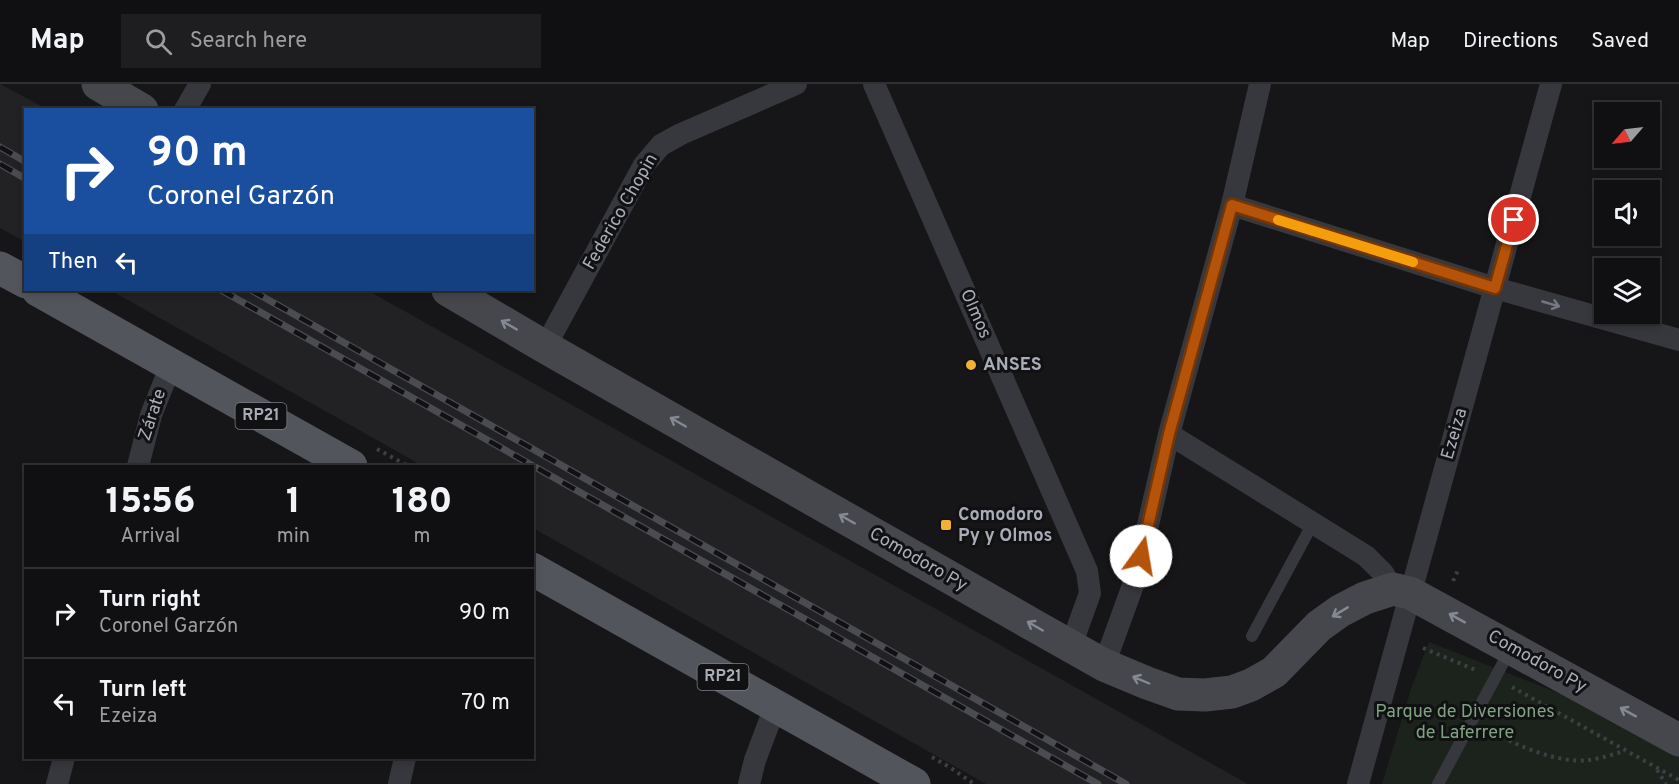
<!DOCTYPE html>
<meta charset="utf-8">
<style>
:root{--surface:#101012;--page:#1e1e20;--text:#f1f3f6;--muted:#9c9d9f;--line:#303032}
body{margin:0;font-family:Overpass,sans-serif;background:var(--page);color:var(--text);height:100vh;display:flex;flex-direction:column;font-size:22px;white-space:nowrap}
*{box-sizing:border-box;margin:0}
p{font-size:20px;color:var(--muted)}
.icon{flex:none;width:33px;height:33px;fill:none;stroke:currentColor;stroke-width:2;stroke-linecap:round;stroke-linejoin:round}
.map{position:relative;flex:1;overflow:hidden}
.drawer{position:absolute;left:24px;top:381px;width:510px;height:294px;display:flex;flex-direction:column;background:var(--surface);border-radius:0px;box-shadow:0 3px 9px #0003,0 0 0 2px var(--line)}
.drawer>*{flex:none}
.guide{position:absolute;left:24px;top:24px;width:510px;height:183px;border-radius:0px;box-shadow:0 3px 9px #0003,0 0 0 2px var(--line);background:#1a4fa0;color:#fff;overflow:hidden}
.needle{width:39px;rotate:242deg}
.buttons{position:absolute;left:1594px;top:18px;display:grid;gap:12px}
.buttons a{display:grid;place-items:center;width:66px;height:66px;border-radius:0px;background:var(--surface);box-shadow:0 3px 9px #0003,0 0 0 2px var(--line);font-size:30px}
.pin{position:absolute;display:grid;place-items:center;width:51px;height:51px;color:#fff;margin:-26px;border:3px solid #fff;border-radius:50%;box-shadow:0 2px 6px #0007}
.me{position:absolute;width:66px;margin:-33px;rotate:13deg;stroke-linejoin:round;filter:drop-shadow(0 0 4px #0008)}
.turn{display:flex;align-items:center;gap:21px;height:126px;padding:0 24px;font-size:27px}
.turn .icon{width:78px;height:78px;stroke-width:2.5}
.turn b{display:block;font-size:42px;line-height:51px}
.then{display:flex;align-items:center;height:57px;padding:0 24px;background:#0003;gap:12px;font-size:22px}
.eta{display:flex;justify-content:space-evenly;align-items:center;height:102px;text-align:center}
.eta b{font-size:36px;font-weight:800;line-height:42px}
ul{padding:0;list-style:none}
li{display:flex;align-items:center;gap:18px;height:90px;padding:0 24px;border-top:2px solid var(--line)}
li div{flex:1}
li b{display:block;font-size:22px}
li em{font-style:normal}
header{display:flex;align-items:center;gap:36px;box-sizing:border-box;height:84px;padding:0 30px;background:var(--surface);border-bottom:2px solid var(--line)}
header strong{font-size:28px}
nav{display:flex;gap:33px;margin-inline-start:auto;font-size:21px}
.search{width:420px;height:54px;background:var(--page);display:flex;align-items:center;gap:15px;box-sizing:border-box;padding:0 21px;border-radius:0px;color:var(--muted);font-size:22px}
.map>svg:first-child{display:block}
</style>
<header>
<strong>Map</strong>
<div class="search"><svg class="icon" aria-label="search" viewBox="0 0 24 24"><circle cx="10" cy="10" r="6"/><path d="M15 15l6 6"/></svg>Search here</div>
<nav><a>Map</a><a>Directions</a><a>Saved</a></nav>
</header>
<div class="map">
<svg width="1679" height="700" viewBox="0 0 1679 700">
<rect width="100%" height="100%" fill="#161618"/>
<path fill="#222225" d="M0,0L47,25L26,26L25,158L0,144Z
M110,206H367L1248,700H986L533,444L532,382H423Z"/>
<path fill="#1c231d" d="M1429,558L1566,612L1679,673V700H1382L1412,602Z"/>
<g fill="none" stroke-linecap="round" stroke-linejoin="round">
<path stroke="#3d3f44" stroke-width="4" stroke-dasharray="3 4.5" stroke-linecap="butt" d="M377,365L408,382
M1453,497L1459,484
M1423,564L1478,587
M1512,603L1679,696
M1489,646C1515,661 1559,680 1588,676C1600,675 1613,670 1625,667
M932,673L951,684L974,700
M1657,686L1666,700"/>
<path stroke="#37383d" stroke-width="12" d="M1252,552L1313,439
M1438,700L1510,566"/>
<path stroke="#37383d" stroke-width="22" d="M874,0L1087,487L1090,509L1071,562
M185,26L200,0
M1232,121L1495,204L1679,256
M545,263L644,81L661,61L681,50L796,0
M1169,350L1366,472L1383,489L1393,505
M138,382L151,331L171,281
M1104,581L1136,493L1169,350L1232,121L1260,0
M57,700L64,674
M399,700L405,674
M749,700L755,676L775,623
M1358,700L1551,0"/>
<path stroke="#45474d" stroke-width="33" d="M98,0L142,26
M448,206L545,263L1042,546L1104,581L1147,599L1178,610L1205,611L1232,608L1251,601L1274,588L1319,542L1340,527L1365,514L1393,505L1410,509L1679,656"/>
<path stroke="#53555c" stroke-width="33" d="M0,184L26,198
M38,206L351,382
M532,485L914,700"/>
<defs>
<path id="rail" d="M0,63L26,78
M0,80L26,95
M221,206L1098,700
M251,206L1126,700"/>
</defs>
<use href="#rail" stroke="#4a4c52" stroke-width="7"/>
<use href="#rail" stroke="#111113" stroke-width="4.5" stroke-dasharray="14" stroke-linecap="butt"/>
</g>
<defs><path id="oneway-shaft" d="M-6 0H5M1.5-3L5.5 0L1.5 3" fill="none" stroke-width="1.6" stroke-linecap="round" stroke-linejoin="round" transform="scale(1.5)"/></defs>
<use stroke="#757881" href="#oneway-shaft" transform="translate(1551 220) rotate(16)"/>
<g stroke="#858993">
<use href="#oneway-shaft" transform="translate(509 241) rotate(-150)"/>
<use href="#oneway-shaft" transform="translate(678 338) rotate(-150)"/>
<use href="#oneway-shaft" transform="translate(847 435) rotate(-150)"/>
<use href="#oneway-shaft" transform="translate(1340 528) rotate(149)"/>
<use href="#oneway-shaft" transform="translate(1457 534) rotate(-151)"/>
<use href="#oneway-shaft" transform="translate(1035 542) rotate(-150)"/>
<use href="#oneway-shaft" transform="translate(1141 596) rotate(-157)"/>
<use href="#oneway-shaft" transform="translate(1628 628) rotate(-151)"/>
</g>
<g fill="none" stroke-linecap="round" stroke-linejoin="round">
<defs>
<path id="route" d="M1141,472L1169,350L1232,121L1495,204L1514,136"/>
</defs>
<use href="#route" stroke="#753606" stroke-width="15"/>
<use href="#route" stroke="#b45309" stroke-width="10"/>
<path stroke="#f59e0b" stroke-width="10" d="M1278,136L1413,178"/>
</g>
<g fill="#f2b134" stroke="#111113" stroke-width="2">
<circle cx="971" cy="281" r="6"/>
<rect x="940" y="435" width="12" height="12" rx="3"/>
</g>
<g text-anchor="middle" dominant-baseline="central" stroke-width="6" stroke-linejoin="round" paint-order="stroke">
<g fill="#111113" stroke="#7b7e86" stroke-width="1.5">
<rect x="235.5" y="319" width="51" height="26" rx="4.5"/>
<rect x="697.5" y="580" width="51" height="26" rx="4.5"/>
</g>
<g font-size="16" font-weight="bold" fill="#a8adb8">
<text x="261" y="332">RP21</text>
<text x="723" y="593">RP21</text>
</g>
<g font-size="18" fill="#a8adb8" stroke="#111113">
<text transform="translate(621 128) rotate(-60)">Federico Chopin</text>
<text transform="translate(975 230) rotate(66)">Olmos</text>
<text transform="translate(153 331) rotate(-72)">Zárate</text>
<text transform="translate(1455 350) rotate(-74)">Ezeiza</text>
<text transform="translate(918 476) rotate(30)">Comodoro Py</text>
<text transform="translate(1537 578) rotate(29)">Comodoro Py</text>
</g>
<g font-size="18" font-weight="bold" fill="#a8adb8" stroke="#111113" text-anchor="start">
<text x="983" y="281">ANSES</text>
<text x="958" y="431">Comodoro<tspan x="958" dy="21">Py y Olmos</tspan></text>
</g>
<g font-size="18" fill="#7fa381" stroke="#111113">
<text x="1465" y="628">Parque de Diversiones<tspan x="1465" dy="21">de Laferrere</tspan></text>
</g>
</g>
</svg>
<div class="buttons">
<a><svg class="needle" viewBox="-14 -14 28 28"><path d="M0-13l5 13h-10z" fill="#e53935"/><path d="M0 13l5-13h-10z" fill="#9c9d9f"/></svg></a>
<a><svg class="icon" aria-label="sound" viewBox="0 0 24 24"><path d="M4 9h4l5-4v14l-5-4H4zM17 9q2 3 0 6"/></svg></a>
<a><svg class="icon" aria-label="layers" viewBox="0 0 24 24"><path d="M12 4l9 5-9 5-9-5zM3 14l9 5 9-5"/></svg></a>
</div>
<div class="pin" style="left:1514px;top:136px;background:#d93025"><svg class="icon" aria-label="arrive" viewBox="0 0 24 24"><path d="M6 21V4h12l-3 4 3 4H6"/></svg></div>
<svg class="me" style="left:1141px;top:472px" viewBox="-20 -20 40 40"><circle r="19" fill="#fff"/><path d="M0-13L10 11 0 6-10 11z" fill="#b45309"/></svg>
<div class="guide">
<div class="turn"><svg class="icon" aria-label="right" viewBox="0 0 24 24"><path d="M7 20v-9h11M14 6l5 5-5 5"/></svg><div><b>90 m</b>Coronel Garzón</div></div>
<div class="then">Then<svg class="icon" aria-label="left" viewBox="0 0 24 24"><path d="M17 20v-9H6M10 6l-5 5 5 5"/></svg></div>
</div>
<section class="drawer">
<div class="eta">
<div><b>15:56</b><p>Arrival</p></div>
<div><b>1</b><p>min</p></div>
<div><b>180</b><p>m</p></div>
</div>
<ul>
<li><svg class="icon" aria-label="right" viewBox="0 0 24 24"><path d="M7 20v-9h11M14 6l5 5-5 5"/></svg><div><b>Turn right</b><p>Coronel Garzón</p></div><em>90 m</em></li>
<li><svg class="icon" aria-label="left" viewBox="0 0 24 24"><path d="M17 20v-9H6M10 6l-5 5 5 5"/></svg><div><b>Turn left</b><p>Ezeiza</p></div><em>70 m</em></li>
</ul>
</section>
</div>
